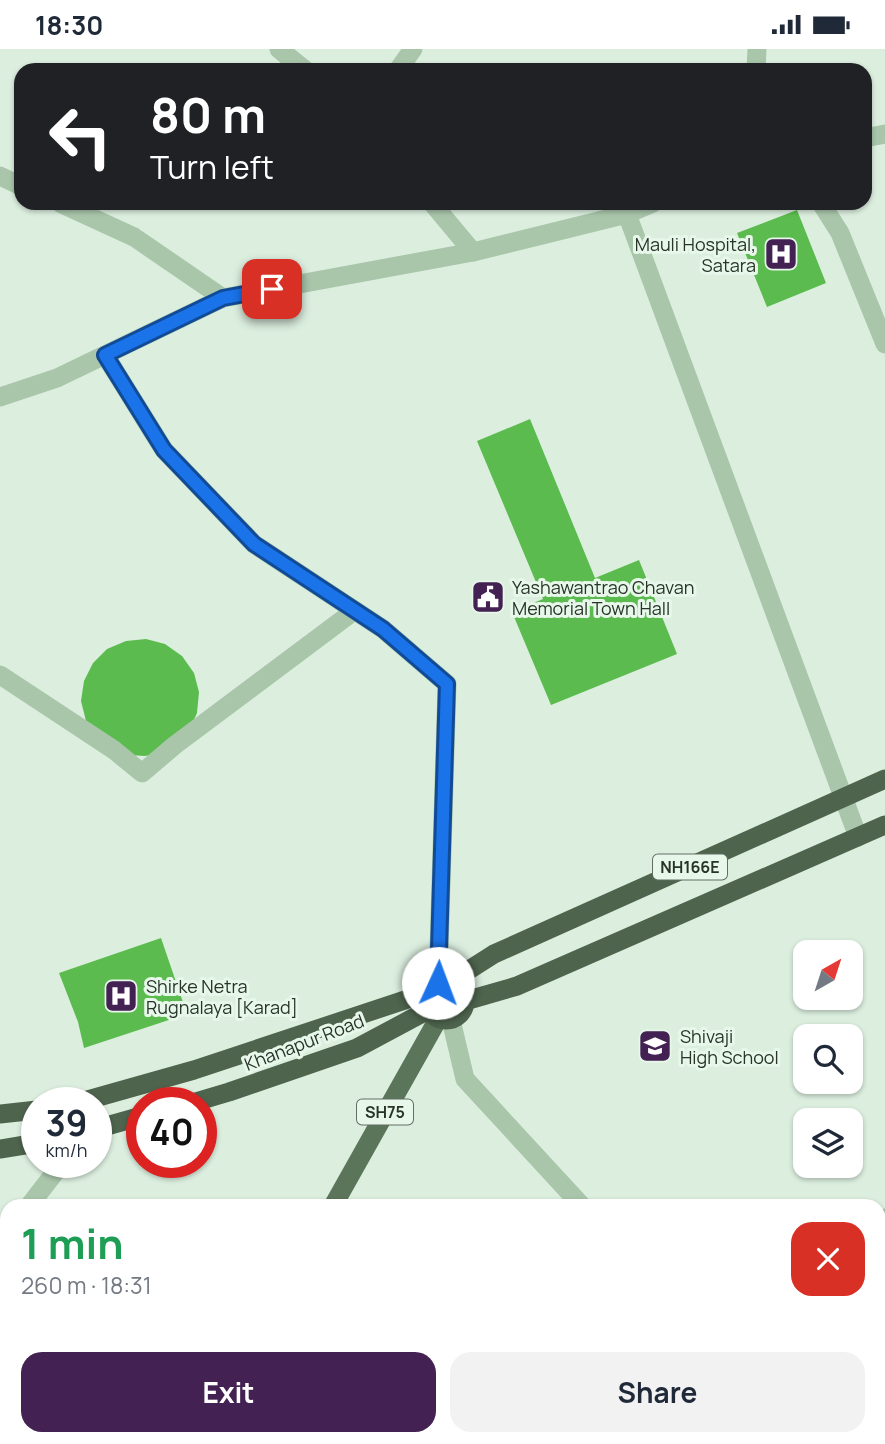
<!DOCTYPE html>
<meta charset="utf-8">
<style>
:root{--surface:#fff;--page:#f2f2f3;--text:#1f2937;--muted:#747a83;--accent:#432152}
body{margin:0;font-family:Manrope,sans-serif;background:var(--page);color:var(--text);height:100vh;display:flex;flex-direction:column;font-size:26px;white-space:nowrap}
*{box-sizing:border-box;margin:0}
p{font-size:23px;color:var(--muted)}
.icon{flex:none;width:38px;height:38px;fill:none;stroke:currentColor;stroke-width:2;stroke-linecap:round;stroke-linejoin:round}
.map{position:relative;flex:1;overflow:hidden}
.sheet{position:absolute;left:0px;top:1150px;width:886px;height:247px;display:flex;flex-direction:column;background:var(--surface);border-radius:21px 21px 0 0;box-shadow:0 2px 5px #0004}
.sheet>*{flex:none}
.banner{position:absolute;left:14px;top:14px;width:858px;height:147px;border-radius:21px;box-shadow:0 2px 5px #0004;background:#202124;color:#fff;overflow:hidden}
.needle{width:46px;rotate:39deg}
.buttons{position:absolute;left:793px;top:891px;display:grid;gap:14px}
.buttons a{display:grid;place-items:center;width:70px;height:70px;border-radius:14px;background:var(--surface);box-shadow:0 2px 5px #0004;font-size:35px}
.speed{position:absolute;left:21px;top:1038px;display:flex;gap:14px;font-size:35px;font-weight:700;text-align:center}
.speed>*{display:grid;place-content:center;width:91px;height:91px;border-radius:50%;background:var(--surface);box-shadow:0 2px 5px #0004;line-height:1}
.speed small{font-size:18px;font-weight:400}
.speed .limit{border:10px solid #d22;background:#fff;color:#111}
.pin{position:absolute;display:grid;place-items:center;width:60px;height:60px;color:#fff;margin:-30px;border-radius:14px;box-shadow:0 4px 10px #0006}
.me{position:absolute;width:77px;margin:-38px;rotate:2deg;stroke-linejoin:round;filter:drop-shadow(0 0 5px #0008)}
.turn{display:flex;align-items:center;gap:24px;height:147px;padding:0 21px;font-size:32px}
.turn .icon{width:91px;height:91px;stroke-width:2.5}
.turn b{display:block;font-size:49px;line-height:60px}
.round{display:grid;place-items:center;flex:none;width:74px;height:74px;border-radius:21px;background:var(--page)}
.overview{display:flex;align-items:center;justify-content:space-between;height:119px;padding:0 21px}
h1{font-size:42px;font-weight:700;line-height:52px;color:#1e9e55}
.action{display:flex;gap:14px;margin-top:auto;padding:14px 21px}
.action a{flex:1;height:80px;border-radius:21px;background:var(--accent);color:#fff;font-size:28px;font-weight:700;line-height:80px;text-align:center}
.action a+a{background:var(--page);color:var(--text)}
.status{display:flex;justify-content:space-between;align-items:center;height:49px;padding:0 35px;background:var(--surface);direction:ltr}
.status svg{height:19px;fill:currentColor}
.map>svg:first-child{display:block}
</style>
<div class="status"><b>18:30</b><svg viewBox="0 0 49 12"><path d="M0 12V9h3v3zM5 12V6h3v6zM10 12V3h3v9zM15 12V0h3v12zM26 1h20v11H26zM47 4h2v5h-2z"/></svg></div>
<div class="map">
<svg width="885" height="1395" viewBox="0 0 885 1395">
<rect width="100%" height="100%" fill="#dcefdf"/>
<path fill="#5bbb4e" d="M281,13L289,21H276Z
M247,14L256,21H242Z
M797,161L826,234L767,258L737,184Z
M530,370L595,529L639,511L677,605L551,656L512,563L543,550L477,392Z
M146,590L165,595L182,607L194,624L199,643L197,664L189,682L161,704L145,707L129,706L86,672L81,652L84,632L93,614L107,600L126,592Z
M161,889L187,965L84,999L78,973L59,924Z
M7,1209V1244L0,1239V1219Z"/>
<g fill="none" stroke-linecap="round" stroke-linejoin="round">
<path stroke="#a9c6ab" stroke-width="19" d="M279,0L305,21
M398,21L413,0
M756,21L757,0
M0,127L21,137
M60,154L134,188L223,249
M432,154L473,203
M0,626L114,701L142,724L175,696L354,562
M451,971L465,1030L582,1157
M29,1157L63,1113
M878,1174L885,1169
M0,1195L7,1186
M350,1390L355,1395
M793,1390L798,1395
M595,1395L602,1390"/>
<path stroke="#a9c6ab" stroke-width="19" d="M864,89L885,85
M821,154L840,184L885,295
M627,165L858,788
M105,306L164,401L254,495L383,580L447,635L438,934
M0,348L57,329L223,249L473,203L627,165L653,154"/>
<path stroke="#5b755a" stroke-width="19" d="M333,1157L438,970
M199,1395L202,1390"/>
<path stroke="#4e644d" stroke-width="19" d="M427 952a19 19 0 1 1 38 0a19 19 0 1 1-38 0Z
M450,933L494,905L885,730
M465,952L517,937L885,776
M77,1054L194,1021L429,943
M192,1054L229,1043L357,999L428,961
M0,1065L37,1061
M96,1080L142,1067
M0,1100L37,1094"/>
</g>
<g fill="none" stroke-linecap="round" stroke-linejoin="round">
<defs>
<path id="route" d="M272,240L223,249L105,306L164,401L254,495L383,580L447,635L438,934"/>
</defs>
<use href="#route" stroke="#114b97" stroke-width="18"/>
<use href="#route" stroke="#1a73e8" stroke-width="12"/>
</g>
<defs>
<symbol id="hospital-square" viewBox="-11 -11 22 22"><rect x="-9" y="-9" width="18" height="18" rx="4" fill="#432152" stroke="#e7f8ea"/><path d="M-5-5h3v3.5h4V-5h3V5h-3V1.5h-4V5h-3Z" fill="#fff"/></symbol>
<symbol id="civic-square" viewBox="-11 -11 22 22"><rect x="-9" y="-9" width="18" height="18" rx="4" fill="#432152" stroke="#e7f8ea"/><path d="M-.6-6.5H3V-4.5H.6V-3L4-1V1h2V6H-6V1h2V-1L-.6-3ZM-1.2 2.5V6h2.4V2.5Z" fill="#fff"/></symbol>
<symbol id="university-square" viewBox="-11 -11 22 22"><rect x="-9" y="-9" width="18" height="18" rx="4" fill="#432152" stroke="#e7f8ea"/><path d="M0-5L7-2L0 1L-7-2ZM-4 1L0 2.5L4 1V4Q0 6-4 4Z" fill="#fff"/></symbol>
</defs>
<g fill-rule="evenodd">
<use href="#hospital-square" x="762" y="186" width="38" height="38"/>
<use href="#civic-square" x="469" y="529" width="38" height="38"/>
<use href="#hospital-square" x="102" y="928" width="38" height="38"/>
<use href="#university-square" x="636" y="978" width="38" height="38"/>
</g>
<g text-anchor="middle" dominant-baseline="central" stroke-width="6" stroke-linejoin="round" paint-order="stroke">
<g fill="#e7f8ea" stroke="#616f62" stroke-width="2">
<rect x="653" y="805.5" width="74" height="25" rx="5"/>
<rect x="357" y="1050.5" width="56" height="25" rx="5"/>
</g>
<g font-size="16" font-weight="bold" fill="#283428">
<text x="690" y="818">NH166E</text>
<text x="385" y="1063">SH75</text>
</g>
<g font-size="18" fill="#283428" stroke="#e7f8ea" text-anchor="start">
<text x="756" y="195" text-anchor="end">Mauli Hospital,<tspan x="756" dy="21">Satara</tspan></text>
<text x="512" y="538">Yashawantrao Chavan<tspan x="512" dy="21">Memorial Town Hall</tspan></text>
<text x="146" y="937">Shirke Netra<tspan x="146" dy="21">Rugnalaya [Karad]</tspan></text>
<text x="680" y="987">Shivaji<tspan x="680" dy="21">High School</tspan></text>
</g>
<g font-size="18" fill="#283428" stroke="#e7f8ea">
<text transform="translate(304 993) rotate(-21)">Khanapur Road</text>
</g>
</g>
</svg>
<div class="buttons">
<a><svg class="needle" viewBox="-14 -14 28 28"><path d="M0-13l5 13h-10z" fill="#e53935"/><path d="M0 13l5-13h-10z" fill="#747a83"/></svg></a>
<a><svg class="icon" aria-label="search" viewBox="0 0 24 24"><circle cx="10" cy="10" r="6"/><path d="M15 15l6 6"/></svg></a>
<a><svg class="icon" aria-label="layers" viewBox="0 0 24 24"><path d="M12 4l9 5-9 5-9-5zM3 14l9 5 9-5"/></svg></a>
</div>
<div class="speed"><div>39<small>km/h</small></div><div class="limit">40</div></div>
<div class="pin" style="left:272px;top:240px;background:#d93025"><svg class="icon" aria-label="arrive" viewBox="0 0 24 24"><path d="M6 21V4h12l-3 4 3 4H6"/></svg></div>
<svg class="me" style="left:438px;top:934px" viewBox="-20 -20 40 40"><circle r="19" fill="#fff"/><path d="M0-13L10 11 0 6-10 11z" fill="#1a73e8"/></svg>
<div class="banner">
<div class="turn"><svg class="icon" aria-label="left" viewBox="0 0 24 24"><path d="M17 20v-9H6M10 6l-5 5 5 5"/></svg><div><b>80 m</b>Turn left</div></div>
</div>
<section class="sheet">
<div class="overview"><div><h1>1 min</h1><p>260 m · 18:31</p></div><a class="round" style="background:#d93025;color:#fff"><svg class="icon" aria-label="close" viewBox="0 0 24 24"><path d="M6 6l12 12M18 6L6 18"/></svg></a></div>
<div class="action"><a>Exit</a><a>Share</a></div>
</section>
</div>
